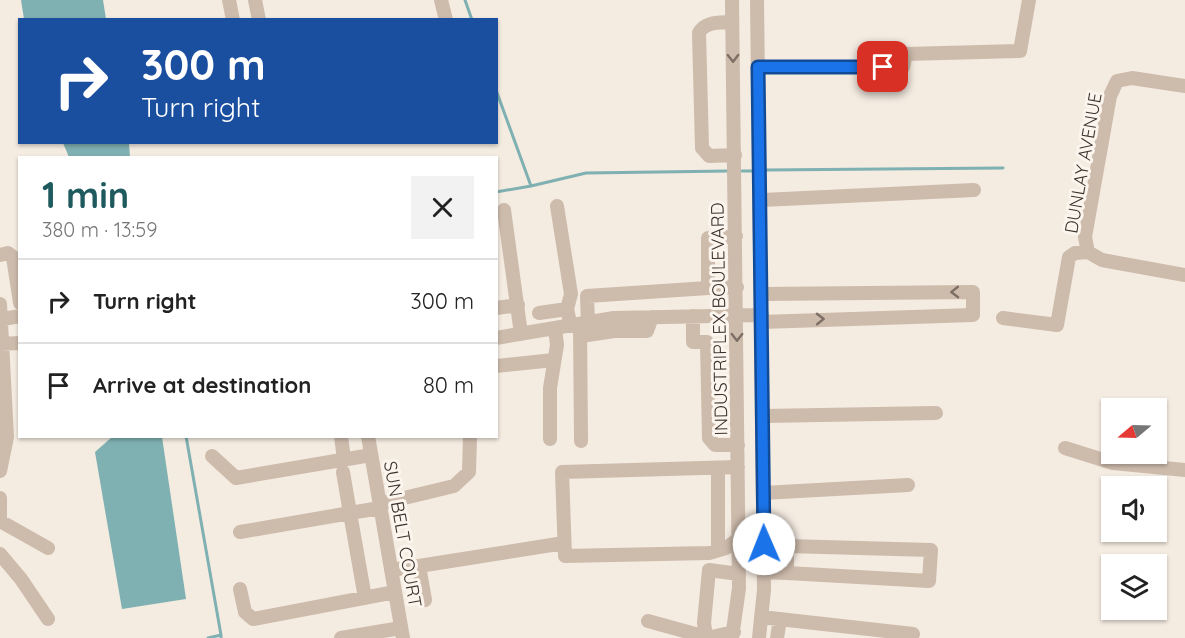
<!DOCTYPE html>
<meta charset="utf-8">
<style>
:root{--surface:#fff;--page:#f2f2f2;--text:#222;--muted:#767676;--line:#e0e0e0;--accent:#1f5a5e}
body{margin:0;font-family:Quicksand,sans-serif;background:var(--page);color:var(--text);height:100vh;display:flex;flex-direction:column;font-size:22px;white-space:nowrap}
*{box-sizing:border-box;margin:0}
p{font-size:20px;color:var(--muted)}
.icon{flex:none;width:33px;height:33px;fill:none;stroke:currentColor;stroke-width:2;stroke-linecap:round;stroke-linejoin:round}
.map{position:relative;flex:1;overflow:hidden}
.drawer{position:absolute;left:18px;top:156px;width:480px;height:282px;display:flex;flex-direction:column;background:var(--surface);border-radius:0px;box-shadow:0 2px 4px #0004}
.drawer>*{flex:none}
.guide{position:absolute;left:18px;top:18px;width:480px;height:126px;border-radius:0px;box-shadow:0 2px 4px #0004;background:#1a4fa0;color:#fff;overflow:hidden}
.needle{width:39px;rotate:251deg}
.fabs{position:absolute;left:1101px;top:398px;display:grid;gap:12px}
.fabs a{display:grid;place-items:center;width:66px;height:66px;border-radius:0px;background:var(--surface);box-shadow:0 2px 4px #0004;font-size:30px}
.pin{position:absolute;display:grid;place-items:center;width:51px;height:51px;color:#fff;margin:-26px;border-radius:12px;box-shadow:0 3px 9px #0006}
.me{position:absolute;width:66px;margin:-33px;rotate:359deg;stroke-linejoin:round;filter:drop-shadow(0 0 4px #0008)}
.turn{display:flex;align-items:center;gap:21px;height:126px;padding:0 24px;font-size:27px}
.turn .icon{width:78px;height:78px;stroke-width:2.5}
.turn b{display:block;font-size:42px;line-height:51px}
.round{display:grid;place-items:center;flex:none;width:63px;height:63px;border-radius:0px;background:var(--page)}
.head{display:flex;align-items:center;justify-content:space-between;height:102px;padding:0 24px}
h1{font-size:36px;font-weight:700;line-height:45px;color:var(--accent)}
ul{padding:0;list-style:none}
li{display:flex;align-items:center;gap:18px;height:84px;padding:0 24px;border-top:2px solid var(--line)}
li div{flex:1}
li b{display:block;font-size:22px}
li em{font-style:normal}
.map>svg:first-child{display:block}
</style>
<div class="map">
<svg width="1185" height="638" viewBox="0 0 1185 638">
<rect width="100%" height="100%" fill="#f4ebe1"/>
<path fill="#7fb0b2" d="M21,0H103L106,19H24Z
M63,143H129L130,157H69Z
M112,437H162L186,599L122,609L95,452Z"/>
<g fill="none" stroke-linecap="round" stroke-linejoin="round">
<path stroke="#7fb0b2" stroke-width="3" d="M465,0L472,20
M496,90L531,186L496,192
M765,170L1003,168
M742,171H753
M531,186L586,173L729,171
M186,436L221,635
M208,638L221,635V638"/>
<path stroke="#cdbbac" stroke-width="14" d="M229,0L233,20
M255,0L259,20
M441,0L446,20
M732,0L739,588L732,638
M757,0L764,590L759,638
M732,22C720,23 705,21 699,33L702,148L709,156L735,155
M758,67H903L906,54L1020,51L1029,0
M760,200L974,190
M557,206L571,294L567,309
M504,210L521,334
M736,236L708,238V288L737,287
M1088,252L1085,237L1110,96L1117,81L1132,78L1185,86
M1088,252L1102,260L1185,275
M0,255L8,253L13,257L20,303
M761,294L973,292V315L762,322
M0,304L7,437L0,471
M496,308L518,305
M539,313L567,309L569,318
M693,316V342H707L709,438L715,445H738
M1003,318L1057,325L1069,257L1075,253L1088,252
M3,319L20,316
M588,323L587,296L708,288
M580,324L581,441
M581,336L614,331H647L652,317
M496,338L614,318L762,315
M0,344L20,343
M496,366L554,360
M763,416L936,413
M341,436L344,459
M368,436L403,638
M550,439V388L557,345L555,328
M1065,448L1113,463L1185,470
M212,456L236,478L371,455
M738,467L562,472L565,556L709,553L726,548L738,539L787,546V573L764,572
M343,472L350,513L380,508
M763,493L908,485
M0,498V518
M379,504L454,486L469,472L470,436
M0,521L48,548
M240,532L350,513L365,598
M718,549V468
M0,554L21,579L48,619
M419,566L564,543
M391,570L419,566L425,600
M787,573L929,581L931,550L787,546
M240,589L245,612L253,619L395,592
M761,617L913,634
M648,621L706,637L704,623L709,570L739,574
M341,638L401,628
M707,638L734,632
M777,638L780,619"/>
</g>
<defs><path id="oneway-chevron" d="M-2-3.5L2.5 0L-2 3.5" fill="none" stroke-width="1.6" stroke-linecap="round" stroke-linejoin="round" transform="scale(1.5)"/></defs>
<g stroke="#7d6f65">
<use href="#oneway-chevron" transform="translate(733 58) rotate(89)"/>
<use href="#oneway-chevron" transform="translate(955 292) rotate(179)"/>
<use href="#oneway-chevron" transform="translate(820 319) rotate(-1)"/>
<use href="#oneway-chevron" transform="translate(737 337) rotate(90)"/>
</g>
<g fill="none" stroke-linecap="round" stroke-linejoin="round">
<defs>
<path id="route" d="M764,544L758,67H883"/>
</defs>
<use href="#route" stroke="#114b97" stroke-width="15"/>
<use href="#route" stroke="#1a73e8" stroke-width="10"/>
</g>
<g text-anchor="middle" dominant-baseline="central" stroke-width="6" stroke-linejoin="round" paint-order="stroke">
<g font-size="18" fill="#3b302b" stroke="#fbf5ee">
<text transform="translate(1083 163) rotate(-80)">DUNLAY AVENUE</text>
<text transform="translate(719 319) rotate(-91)">INDUSTRIPLEX BOULEVARD</text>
<text transform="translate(403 534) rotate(80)">SUN BELT COURT</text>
</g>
</g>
</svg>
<div class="fabs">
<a><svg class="needle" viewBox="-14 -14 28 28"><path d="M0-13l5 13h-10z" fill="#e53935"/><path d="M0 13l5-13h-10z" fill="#767676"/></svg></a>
<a><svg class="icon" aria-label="sound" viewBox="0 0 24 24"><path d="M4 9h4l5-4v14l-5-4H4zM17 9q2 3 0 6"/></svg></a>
<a><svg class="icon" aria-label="layers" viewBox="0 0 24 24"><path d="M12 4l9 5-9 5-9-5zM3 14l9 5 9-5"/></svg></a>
</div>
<div class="pin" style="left:883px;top:67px;background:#d93025"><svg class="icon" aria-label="arrive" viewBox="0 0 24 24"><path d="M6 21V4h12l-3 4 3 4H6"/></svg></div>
<svg class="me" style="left:764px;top:544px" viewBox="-20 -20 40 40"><circle r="19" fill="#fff"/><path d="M0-13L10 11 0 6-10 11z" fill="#1a73e8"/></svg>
<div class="guide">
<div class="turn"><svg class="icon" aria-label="right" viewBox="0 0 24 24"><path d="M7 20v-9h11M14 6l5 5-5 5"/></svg><div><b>300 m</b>Turn right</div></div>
</div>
<section class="drawer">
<div class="head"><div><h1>1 min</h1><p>380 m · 13:59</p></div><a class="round"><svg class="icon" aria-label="close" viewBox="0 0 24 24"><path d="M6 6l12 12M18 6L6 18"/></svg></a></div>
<ul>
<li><svg class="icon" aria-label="right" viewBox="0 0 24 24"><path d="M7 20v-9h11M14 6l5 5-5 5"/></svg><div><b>Turn right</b></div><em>300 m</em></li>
<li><svg class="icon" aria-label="arrive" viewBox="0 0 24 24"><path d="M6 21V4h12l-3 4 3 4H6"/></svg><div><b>Arrive at destination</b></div><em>80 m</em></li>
</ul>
</section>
</div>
